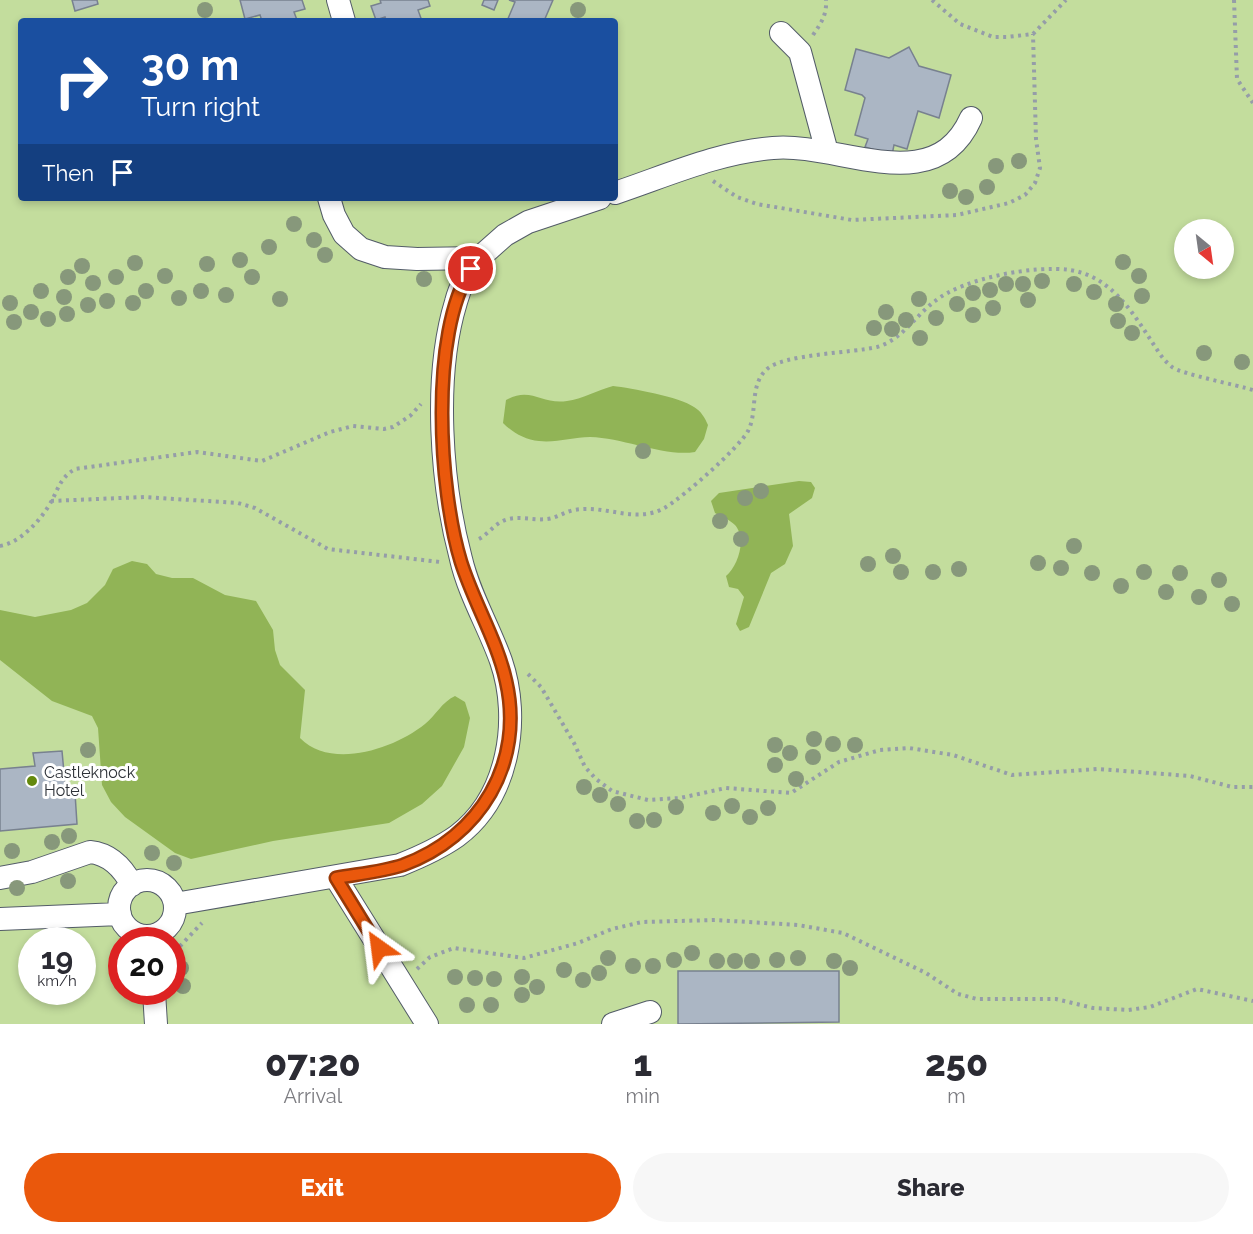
<!DOCTYPE html>
<style>
:root{--surface:#fff;--page:#f7f7f7;--text:#2b2b33;--muted:#7c7c81;--accent:#ea580c}
body{margin:0;font-family:Raleway,sans-serif;background:var(--page);color:var(--text);height:100vh;display:flex;flex-direction:column;font-size:22px;white-space:nowrap}
*{box-sizing:border-box;margin:0}
p{font-size:20px;color:var(--muted)}
.icon{flex:none;width:33px;height:33px;fill:none;stroke:currentColor;stroke-width:2;stroke-linecap:round;stroke-linejoin:round}
.map{position:relative;height:1024px;overflow:hidden}
.sheet{display:flex;flex-direction:column;background:var(--surface);flex:1}
.sheet>*{flex:none}
.top-card{position:absolute;left:18px;top:18px;width:600px;height:183px;border-radius:6px;box-shadow:0 3px 9px #0003;background:#1a4fa0;color:#fff;overflow:hidden}
.needle{width:39px;rotate:151deg}
.buttons{position:absolute;left:1174px;top:219px;display:grid;gap:12px}
.buttons a{display:grid;place-items:center;width:60px;height:60px;border-radius:50%;background:var(--surface);box-shadow:0 3px 9px #0003;font-size:30px}
.speed{position:absolute;left:18px;top:927px;display:flex;gap:12px;font-size:30px;font-weight:700;text-align:center}
.speed>*{display:grid;place-content:center;width:78px;height:78px;border-radius:50%;background:var(--surface);box-shadow:0 3px 9px #0003;line-height:1}
.speed small{font-size:15px;font-weight:400}
.speed .limit{border:9px solid #d22;background:#fff;color:#111}
.pin{position:absolute;display:grid;place-items:center;width:51px;height:51px;color:#fff;margin:-26px;border:3px solid #fff;border-radius:50%;box-shadow:0 2px 6px #0007}
.me{position:absolute;width:66px;margin:-33px;rotate:329deg;stroke-linejoin:round;filter:drop-shadow(0 0 4px #0008)}
.turn{display:flex;align-items:center;gap:21px;height:126px;padding:0 24px;font-size:27px}
.turn .icon{width:78px;height:78px;stroke-width:2.5}
.turn b{display:block;font-size:42px;line-height:51px}
.then{display:flex;align-items:center;height:57px;padding:0 24px;background:#0003;gap:12px;font-size:22px}
.eta{display:flex;justify-content:space-evenly;align-items:center;height:102px;text-align:center}
.eta b{font-size:36px;font-weight:800;line-height:42px}
.cta{display:flex;gap:12px;margin-top:auto;padding:12px 24px}
.cta a{flex:1;height:69px;border-radius:36px;background:var(--accent);color:#fff;font-size:24px;font-weight:800;line-height:69px;text-align:center}
.cta a+a{background:var(--page);color:var(--text)}
.map>svg:first-child{display:block}
</style>
<div class="map">
<svg width="1253" height="1024" viewBox="0 0 1253 1024">
<rect width="100%" height="100%" fill="#d8e3f2"/>
<path fill="#c3dd9d" fill-rule="evenodd" d="M0,0H1253V1024H0ZM21,21H615V198H21ZM1185,230H1224V268H1185ZM32,940H82V992H32ZM122,940H172V992H122Z"/>
<path fill="#91b456" d="M613,386C631,388 680,397 694,407C701,411 705,418 708,425L704,439L695,452C664,457 625,438 590,437C573,437 556,443 539,441C525,440 512,432 503,423L506,400C531,386 542,405 567,401C582,399 598,390 613,386Z
M799,481L811,482L815,488L812,498L789,514L793,546L785,564L771,573L749,627L740,631L736,624L744,597L738,589L729,587L726,576C738,566 747,539 735,525C730,520 721,516 715,513L711,501L719,493Z
M132,561L147,564L156,574L172,578H193L225,595L256,601L273,630L275,650L280,665L305,690L300,738C331,770 394,749 425,724C436,715 442,702 455,696L465,702L470,718L464,747L442,786L422,804L389,823L273,841L191,859L175,853L125,817L111,802L102,785L98,728L92,716L52,701L0,660V610L35,617L71,610L87,603L105,585L113,569Z"/>
<path fill="#abb6c4" stroke="#78818f" stroke-width="1.5" d="M72,0H97L98,4L75,11Z
M240,0H302L305,9L294,12L297,20L293,21H262L260,15L245,19Z
M380,0H428L430,6L418,10L422,21H386L385,17L376,20L371,6L381,3Z
M484,0H498L494,10L482,5Z
M509,0H553L544,21H507L515,2Z
M909,47L919,66L951,75L939,118L918,111L907,149L894,145L892,155L865,147L868,139L855,135L865,98L862,95L845,90L856,49L889,58Z
M62,751L66,794L75,793L77,824L0,831V769L35,766L33,753Z
M678,971H839V1022L678,1024Z"/>
<g fill="none" stroke-linecap="round" stroke-linejoin="round">
<defs>
<path id="minor" d="M338,0L344,21
M781,33L800,52L827,152
M615,193C666,176 719,152 773,148C840,142 934,201 971,118
M329,198L334,215L344,234L361,249L385,257L417,259L479,258L505,235L528,222L600,198
M0,878L32,872L90,852C110,854 123,868 132,885
M336,878L427,1024
M119 908a28 28 0 1 1 56 0a28 28 0 1 1-56 0Z
M175,904L400,865C420,857 440,848 457,836C509,797 521,719 501,661C489,627 469,594 461,559C441,484 433,377 456,302C460,285 469,272 479,258
M0,919L120,914
M154,992L156,1024
M613,1024L650,1012"/>
</defs>
<use href="#minor" stroke="#535c68" stroke-width="24"/>
<path stroke="#959da8" stroke-width="4" stroke-dasharray="3 4.5" stroke-linecap="butt" d="M932,0L960,24L993,37H1007L1033,34L1066,0
M1234,0L1237,79L1253,103
M813,35C821,23 827,15 826,0
M713,181L737,197L757,204L852,220L957,215L1009,203L1025,195L1035,183L1040,168L1036,139L1033,34
M51,501L144,497L238,503L255,508L328,549L440,562
M479,539C487,535 493,526 501,522C515,514 532,521 547,519C557,518 564,512 574,510C605,504 637,525 666,507C684,496 738,449 748,431C758,412 749,385 767,369C784,354 852,353 877,347C902,340 915,316 935,301C964,278 1034,265 1070,270C1110,276 1132,311 1152,342C1158,351 1163,360 1172,367C1181,374 1237,385 1253,390
M0,546C19,543 38,523 48,507C58,492 58,479 75,469L197,452L262,461L330,432L353,426L384,429L393,427L410,416L421,404
M528,674L541,687L574,743L585,767L596,779L612,791L648,800L680,798L726,788L791,793L839,762L880,750L909,748L953,755L1012,775L1098,769L1190,776L1232,787H1253
M172,959L181,945L202,923
M417,969L430,957L454,948L524,958L578,943L612,929L642,922L715,920L798,925L843,933L926,973L958,994L977,999H1056L1093,1008L1128,1010L1150,1007L1197,989L1253,1001"/>
<use href="#minor" stroke="#fff" stroke-width="22"/>
</g>
<g fill="#87987b">
<circle cx="205" cy="10" r="8"/>
<circle cx="578" cy="10" r="8"/>
<circle cx="1019" cy="161" r="8"/>
<circle cx="996" cy="166" r="8"/>
<circle cx="987" cy="187" r="8"/>
<circle cx="950" cy="191" r="8"/>
<circle cx="966" cy="197" r="8"/>
<circle cx="294" cy="224" r="8"/>
<circle cx="314" cy="240" r="8"/>
<circle cx="269" cy="247" r="8"/>
<circle cx="325" cy="255" r="8"/>
<circle cx="240" cy="260" r="8"/>
<circle cx="1123" cy="262" r="8"/>
<circle cx="135" cy="263" r="8"/>
<circle cx="207" cy="264" r="8"/>
<circle cx="82" cy="266" r="8"/>
<circle cx="165" cy="276" r="8"/>
<circle cx="1139" cy="276" r="8"/>
<circle cx="68" cy="277" r="8"/>
<circle cx="116" cy="277" r="8"/>
<circle cx="252" cy="277" r="8"/>
<circle cx="424" cy="279" r="8"/>
<circle cx="1042" cy="281" r="8"/>
<circle cx="93" cy="283" r="8"/>
<circle cx="1006" cy="284" r="8"/>
<circle cx="1023" cy="284" r="8"/>
<circle cx="1074" cy="284" r="8"/>
<circle cx="990" cy="290" r="8"/>
<circle cx="41" cy="291" r="8"/>
<circle cx="146" cy="291" r="8"/>
<circle cx="201" cy="291" r="8"/>
<circle cx="1094" cy="292" r="8"/>
<circle cx="973" cy="293" r="8"/>
<circle cx="226" cy="295" r="8"/>
<circle cx="1142" cy="296" r="8"/>
<circle cx="64" cy="297" r="8"/>
<circle cx="179" cy="298" r="8"/>
<circle cx="280" cy="299" r="8"/>
<circle cx="919" cy="299" r="8"/>
<circle cx="1028" cy="300" r="8"/>
<circle cx="107" cy="301" r="8"/>
<circle cx="10" cy="303" r="8"/>
<circle cx="133" cy="303" r="8"/>
<circle cx="957" cy="304" r="8"/>
<circle cx="1116" cy="304" r="8"/>
<circle cx="88" cy="305" r="8"/>
<circle cx="993" cy="308" r="8"/>
<circle cx="31" cy="312" r="8"/>
<circle cx="886" cy="312" r="8"/>
<circle cx="67" cy="314" r="8"/>
<circle cx="973" cy="315" r="8"/>
<circle cx="936" cy="318" r="8"/>
<circle cx="48" cy="319" r="8"/>
<circle cx="906" cy="320" r="8"/>
<circle cx="1118" cy="321" r="8"/>
<circle cx="14" cy="322" r="8"/>
<circle cx="874" cy="328" r="8"/>
<circle cx="892" cy="329" r="8"/>
<circle cx="1132" cy="333" r="8"/>
<circle cx="920" cy="338" r="8"/>
<circle cx="1204" cy="353" r="8"/>
<circle cx="1242" cy="362" r="8"/>
<circle cx="643" cy="451" r="8"/>
<circle cx="761" cy="491" r="8"/>
<circle cx="745" cy="498" r="8"/>
<circle cx="720" cy="521" r="8"/>
<circle cx="741" cy="539" r="8"/>
<circle cx="1074" cy="546" r="8"/>
<circle cx="893" cy="556" r="8"/>
<circle cx="1038" cy="563" r="8"/>
<circle cx="868" cy="564" r="8"/>
<circle cx="1061" cy="568" r="8"/>
<circle cx="959" cy="569" r="8"/>
<circle cx="901" cy="572" r="8"/>
<circle cx="933" cy="572" r="8"/>
<circle cx="1144" cy="572" r="8"/>
<circle cx="1092" cy="573" r="8"/>
<circle cx="1180" cy="573" r="8"/>
<circle cx="1219" cy="580" r="8"/>
<circle cx="1121" cy="586" r="8"/>
<circle cx="1166" cy="592" r="8"/>
<circle cx="1199" cy="597" r="8"/>
<circle cx="1232" cy="604" r="8"/>
<circle cx="814" cy="739" r="8"/>
<circle cx="833" cy="744" r="8"/>
<circle cx="775" cy="745" r="8"/>
<circle cx="855" cy="745" r="8"/>
<circle cx="88" cy="750" r="8"/>
<circle cx="790" cy="753" r="8"/>
<circle cx="813" cy="757" r="8"/>
<circle cx="775" cy="765" r="8"/>
<circle cx="796" cy="779" r="8"/>
<circle cx="584" cy="787" r="8"/>
<circle cx="600" cy="795" r="8"/>
<circle cx="618" cy="804" r="8"/>
<circle cx="732" cy="806" r="8"/>
<circle cx="676" cy="807" r="8"/>
<circle cx="768" cy="808" r="8"/>
<circle cx="713" cy="813" r="8"/>
<circle cx="750" cy="817" r="8"/>
<circle cx="654" cy="820" r="8"/>
<circle cx="637" cy="821" r="8"/>
<circle cx="69" cy="836" r="8"/>
<circle cx="52" cy="842" r="8"/>
<circle cx="12" cy="851" r="8"/>
<circle cx="152" cy="853" r="8"/>
<circle cx="174" cy="863" r="8"/>
<circle cx="68" cy="881" r="8"/>
<circle cx="17" cy="888" r="8"/>
<circle cx="692" cy="953" r="8"/>
<circle cx="608" cy="958" r="8"/>
<circle cx="798" cy="958" r="8"/>
<circle cx="674" cy="960" r="8"/>
<circle cx="777" cy="960" r="8"/>
<circle cx="717" cy="961" r="8"/>
<circle cx="735" cy="961" r="8"/>
<circle cx="752" cy="961" r="8"/>
<circle cx="834" cy="961" r="8"/>
<circle cx="633" cy="966" r="8"/>
<circle cx="653" cy="966" r="8"/>
<circle cx="181" cy="968" r="8"/>
<circle cx="850" cy="968" r="8"/>
<circle cx="564" cy="970" r="8"/>
<circle cx="599" cy="973" r="8"/>
<circle cx="455" cy="977" r="8"/>
<circle cx="522" cy="977" r="8"/>
<circle cx="475" cy="978" r="8"/>
<circle cx="494" cy="979" r="8"/>
<circle cx="583" cy="980" r="8"/>
<circle cx="183" cy="986" r="8"/>
<circle cx="537" cy="987" r="8"/>
<circle cx="522" cy="995" r="8"/>
<circle cx="467" cy="1005" r="8"/>
<circle cx="491" cy="1005" r="8"/>
</g>
<g fill="none" stroke-linecap="round" stroke-linejoin="round">
<defs>
<path id="route" d="M379,948L336,878C358,874 382,872 403,865C480,837 525,763 506,681C497,640 474,603 461,562C439,490 429,334 471,269"/>
</defs>
<use href="#route" stroke="#983908" stroke-width="15"/>
<use href="#route" stroke="#ea580c" stroke-width="10"/>
</g>
<circle fill="#64890d" stroke="#fff" stroke-width="2" cx="32" cy="781" r="6"/>
<g text-anchor="middle" dominant-baseline="central" stroke-width="6" stroke-linejoin="round" paint-order="stroke">
<g font-size="16" fill="#2e3238" stroke="#fff" text-anchor="start">
<text x="44" y="772">Castleknock<tspan x="44" dy="18">Hotel</tspan></text>
</g>
</g>
</svg>
<div class="buttons">
<a><svg class="needle" viewBox="-14 -14 28 28"><path d="M0-13l5 13h-10z" fill="#e53935"/><path d="M0 13l5-13h-10z" fill="#7c7c81"/></svg></a>
</div>
<div class="speed"><div>19<small>km/h</small></div><div class="limit">20</div></div>
<div class="pin" style="left:471px;top:269px;background:#d93025"><svg class="icon" aria-label="arrive" viewBox="0 0 24 24"><path d="M6 21V4h12l-3 4 3 4H6"/></svg></div>
<svg class="me" style="left:379px;top:948px" viewBox="-20 -20 40 40"><path d="M0-17L14 15 0 8-14 15z" fill="#ea580c" stroke="#fff" stroke-width="4"/></svg>
<div class="top-card">
<div class="turn"><svg class="icon" aria-label="right" viewBox="0 0 24 24"><path d="M7 20v-9h11M14 6l5 5-5 5"/></svg><div><b>30 m</b>Turn right</div></div>
<div class="then">Then<svg class="icon" aria-label="arrive" viewBox="0 0 24 24"><path d="M6 21V4h12l-3 4 3 4H6"/></svg></div>
</div>
</div>
<section class="sheet">
<div class="eta">
<div><b>07:20</b><p>Arrival</p></div>
<div><b>1</b><p>min</p></div>
<div><b>250</b><p>m</p></div>
</div>
<div class="cta"><a>Exit</a><a>Share</a></div>
</section>
